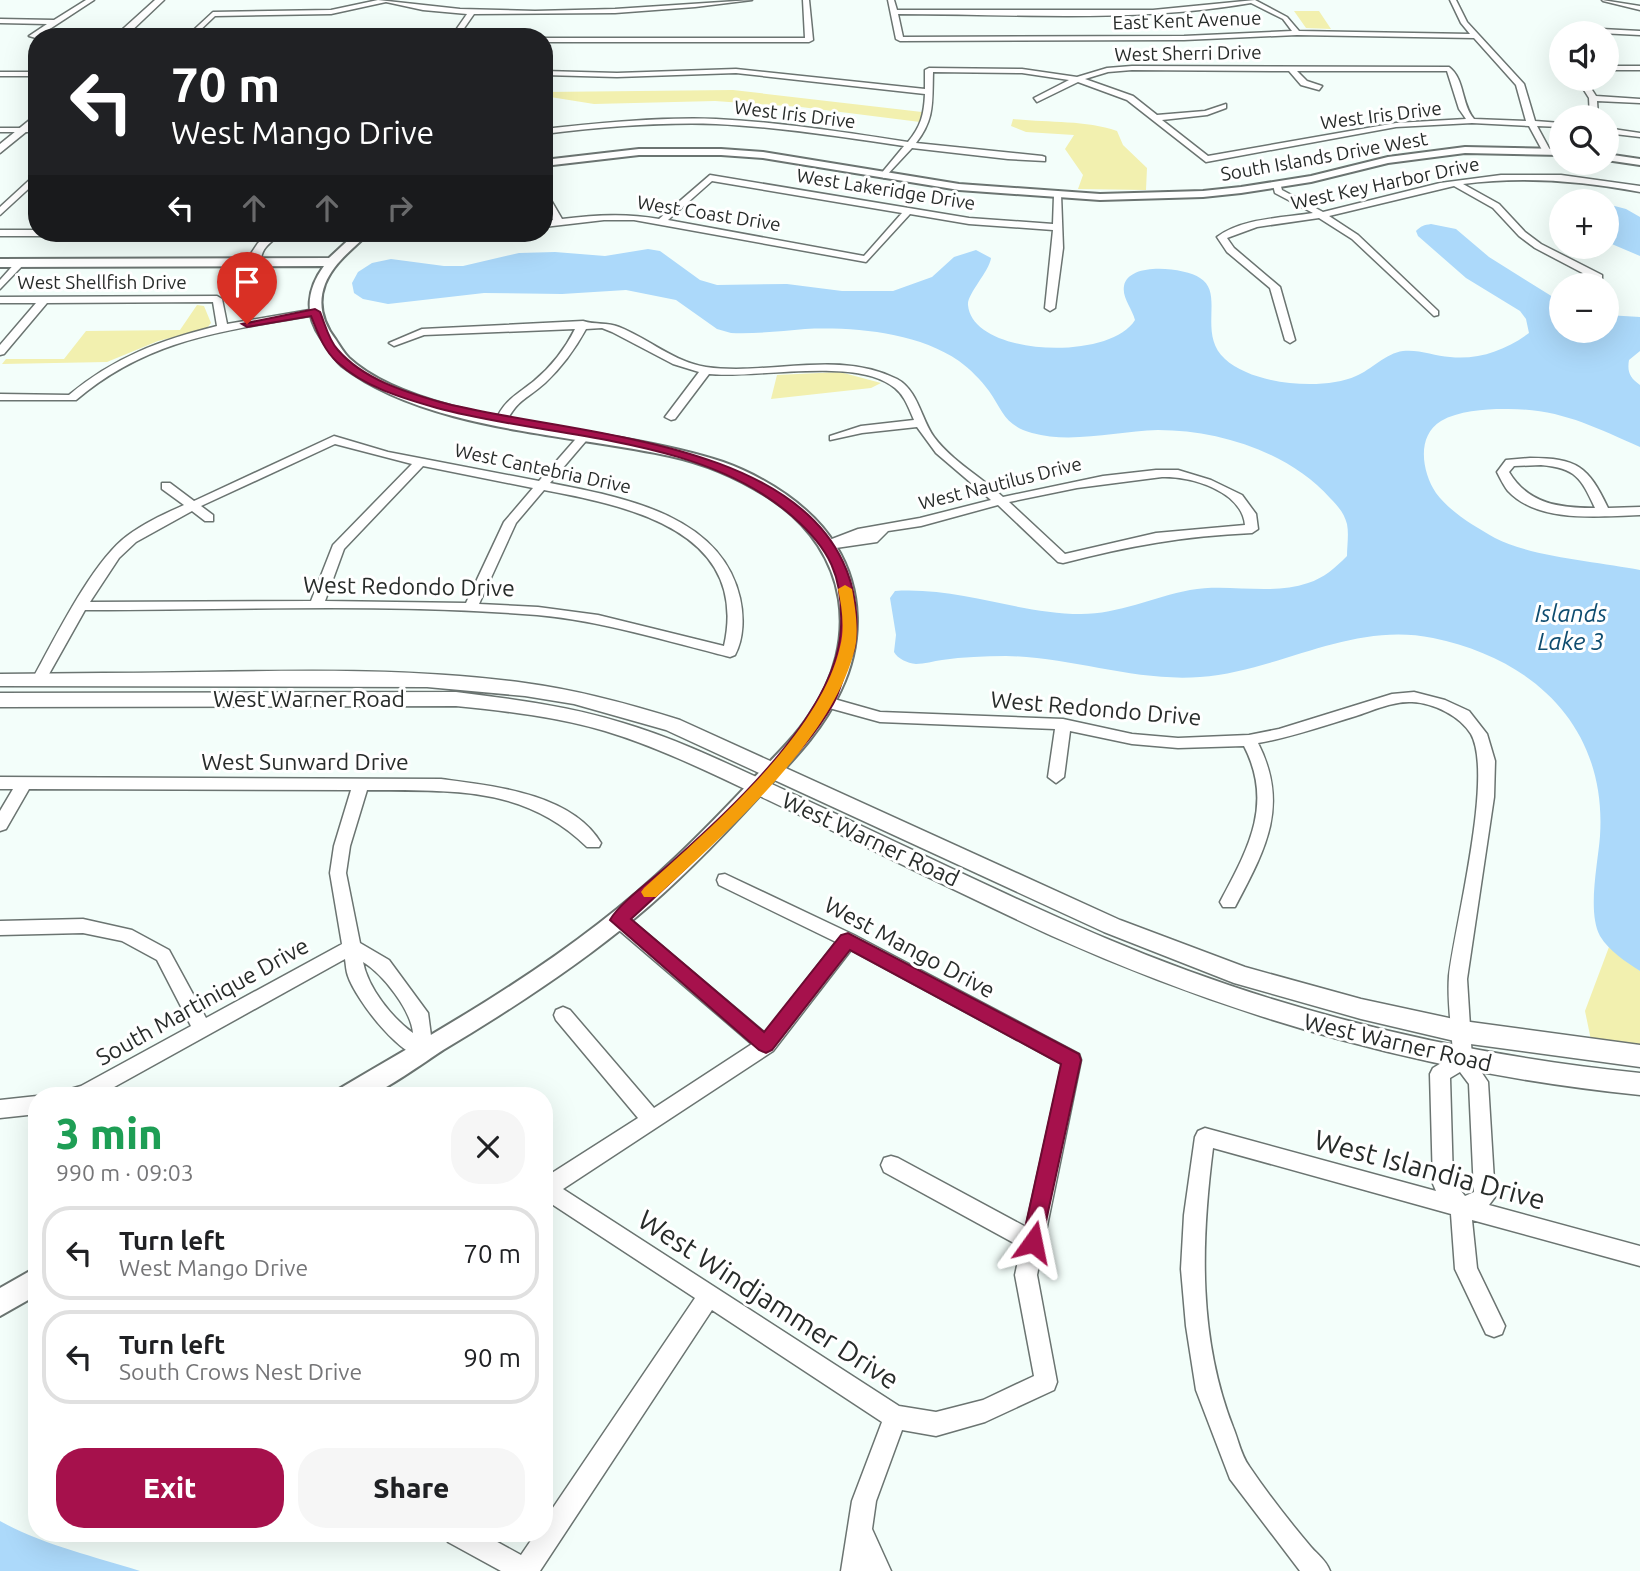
<!DOCTYPE html>
<meta charset="utf-8">
<style>
:root{--surface:#fff;--page:#f6f6f6;--text:#202124;--muted:#757577;--line:#e0e0e0;--accent:#a6114c}
body{margin:0;font-family:Ubuntu,sans-serif;background:var(--page);color:var(--text);height:100vh;display:flex;flex-direction:column;font-size:26px;white-space:nowrap}
*{box-sizing:border-box;margin:0}
p{font-size:23px;color:var(--muted)}
.icon{flex:none;width:38px;height:38px;fill:none;stroke:currentColor;stroke-width:2;stroke-linecap:round;stroke-linejoin:round}
.map{position:relative;flex:1;overflow:hidden}
.details{position:absolute;left:28px;top:1087px;width:525px;height:455px;display:flex;flex-direction:column;background:var(--surface);border-radius:28px;box-shadow:0 7px 28px #0002}
.details>*{flex:none}
.banner{position:absolute;left:28px;top:28px;width:525px;height:214px;border-radius:28px;box-shadow:0 7px 28px #0002;background:#202124;color:#fff;overflow:hidden}
.tools{position:absolute;left:1549px;top:21px;display:grid;gap:14px}
.tools a{display:grid;place-items:center;width:70px;height:70px;border-radius:50%;background:var(--surface);box-shadow:0 7px 28px #0002;font-size:35px}
.pin{position:absolute;display:grid;place-items:center;width:60px;height:60px;color:#fff;margin:-72px -30px;border-radius:50% 50% 50% 0;rotate:-45deg;box-shadow:0 0 7px #0007}
.pin .icon{rotate:45deg}
.me{position:absolute;width:77px;margin:-38px;rotate:12deg;stroke-linejoin:round;filter:drop-shadow(0 0 5px #0008)}
.turn{display:flex;align-items:center;gap:24px;height:147px;padding:0 28px;font-size:32px}
.turn .icon{width:91px;height:91px;stroke-width:2.5}
.turn b{display:block;font-size:49px;line-height:60px}
.lanes{display:flex;align-items:center;height:66px;padding:0 28px;background:#0003;justify-content:center;gap:35px;direction:ltr}
.lanes .off{opacity:.35}
.round{display:grid;place-items:center;flex:none;width:74px;height:74px;border-radius:28px;background:var(--page)}
.headline{display:flex;align-items:center;justify-content:space-between;height:119px;padding:0 28px}
h1{font-size:42px;font-weight:800;line-height:52px;color:#1e9e55}
.cta{display:flex;gap:14px;margin-top:auto;padding:14px 28px}
.cta a{flex:1;height:80px;border-radius:28px;background:var(--accent);color:#fff;font-size:28px;font-weight:800;line-height:80px;text-align:center}
.cta a+a{background:var(--page);color:var(--text)}
ul{padding:0;list-style:none}
li{display:flex;align-items:center;gap:21px;height:94px;margin:0 14px 10px;padding:0 14px;border:4px solid var(--line);border-radius:28px}
li div{flex:1}
li b{display:block;font-size:26px}
li em{font-style:normal}
.map>svg:first-child{display:block}
</style>
<div class="map">
<svg width="1640" height="1571" viewBox="0 0 1640 1571">
<rect width="100%" height="100%" fill="#f3fefa"/>
<path fill="#f2f0af" d="M1294,11H1319L1331,29L1306,28Z
M733,90L922,112L920,122L801,107L715,101L594,104L544,96V92Z
M1013,119C1048,123 1085,120 1117,131L1123,145L1147,168L1146,190L1078,189L1083,175L1065,149L1074,135L1026,132L1011,126Z
M197,305L204,306L211,323L206,329L158,341L107,362L2,364L6,359H64L86,331L180,330Z
M840,372L881,383L871,388L771,399L777,375Z
M1609,947L1640,971V1045L1591,1040L1585,1011Z"/>
<path fill="#acd9fa" d="M1607,204L1626,209L1640,217V256L1607,242Z
M1431,224L1456,229L1489,257L1561,302V331H1606L1607,315L1640,317V351L1629,360C1627,372 1630,378 1640,385V447C1592,426 1559,408 1504,409C1484,409 1458,411 1441,421C1416,436 1422,472 1436,493C1450,512 1474,526 1495,538C1531,557 1599,562 1640,570V971C1626,962 1609,951 1600,936C1587,912 1598,863 1600,836C1607,728 1535,659 1433,638C1351,621 1280,671 1200,677C1135,682 1071,657 1006,656C984,656 963,657 942,660C934,661 924,664 916,664C907,663 898,659 894,652L896,635L890,598L895,591C960,587 1019,614 1081,614C1119,614 1153,597 1190,590C1229,583 1270,596 1308,583C1324,578 1335,568 1347,556C1347,546 1349,534 1347,524C1344,513 1338,506 1330,498C1289,452 1219,430 1158,430C1117,431 1072,444 1032,433C1004,425 1003,411 989,391C981,380 970,369 959,361C916,332 855,327 805,329C781,331 756,334 731,333L717,329L676,300L626,290L562,294L484,293L388,304L363,299L354,293L352,283L358,272L372,263L391,259L444,266H463L519,253L555,252L605,256L648,249L660,251L700,280L717,285L787,284L842,291H893L932,277L954,257L976,250L991,258C989,272 967,294 968,305C972,356 1109,362 1135,320C1132,308 1122,298 1124,286C1129,261 1185,268 1200,278C1225,293 1197,334 1225,359C1253,385 1323,391 1356,376C1371,370 1386,353 1403,351C1418,349 1435,356 1450,357C1479,360 1506,350 1529,333L1526,319L1520,311L1466,278L1418,236L1416,231C1421,226 1424,225 1431,224Z
M0,1521C43,1545 93,1556 140,1571H0Z"/>
<g fill="none" stroke-linecap="round" stroke-linejoin="round">
<defs>
<path id="minor" d="M86,0H94L36,38L29,36L47,24L0,23V19L54,20Z
M378,0L460,9L535,11L615,9L752,0L695,7L615,13L474,14L458,37H451L467,14L423,10L386,2L331,14L215,16L193,37H186L213,12L331,10Z
M803,0H809L813,40L809,42H544V38H805Z
M888,0H894L897,10H1153L1255,0L1287,17L1299,31L1470,34L1461,23L1450,0H1456L1467,22L1524,84L1535,121L1561,123V127L1537,126L1550,150L1546,153L1542,150L1529,126L1472,123L1396,127L1206,162L1127,100L1078,82L1037,102L1034,98L1069,80L1022,73L933,72C932,102 935,119 916,143L1042,156L1045,157V161L1008,159L912,148L884,178L880,175L904,146C842,137 779,127 716,124C659,122 601,127 544,134V129C601,123 658,117 716,119C780,122 844,132 908,142C921,126 924,115 925,94L736,73L617,77L544,75V71L617,73L736,69L925,89V70L929,68L1022,69L1077,77L1107,68L1132,66L1449,67C1465,79 1461,104 1474,119L1526,121L1516,85L1474,38L1297,35L1184,40L900,41L896,39ZM1251,3L1283,19L1292,31L1184,36L903,37L898,14C1014,14 1136,23 1251,3ZM1132,70L1289,71L1301,85L1319,90L1322,86L1307,81L1297,71H1447L1459,109L1466,119L1396,123L1208,156L1162,120L1207,115L1226,108V104L1205,111L1157,115L1133,96L1085,79L1108,72Z
M1602,0L1640,6V10L1603,1Z
M1582,28L1640,31V35L1579,32Z
M1606,66H1640V70H1606Z
M0,72H37V76H0Z
M1577,79H1585L1596,96L1640,99V103L1597,101L1598,117H1590L1589,98Z
M0,128H37V132H0Z
M1606,128L1640,133V137L1606,133Z
M37,173V181L0,215V207Z
M710,175L969,218L1053,224L1054,196L1061,194L1063,248L1055,308L1050,311L1045,308L1053,230L969,224L910,214L866,262L634,220H604L544,227V221L553,220L544,204V192L548,195L562,219C596,215 626,213 659,219ZM712,181L902,213L864,256L668,220Z
M1501,175H1561L1640,186V192C1581,181 1523,176 1463,184L1499,204L1525,232L1541,244L1602,275V279H1594L1535,248L1519,236L1493,208L1454,186L1329,216L1358,235L1438,311V315L1434,316L1352,239L1319,218L1257,227L1227,238L1234,248L1280,287L1295,340L1290,343L1285,340L1270,288L1227,252L1217,237C1242,218 1283,218 1313,213L1275,193L1273,185L1277,182L1280,183L1282,190L1323,212L1440,183Z
M0,230H37V233H145L140,236H0Z
M270,233H281C268,246 262,246 260,264H254L250,255L258,243Z
M444,233H488L483,236H449Z
M17,261L25,263L0,289V280Z
M217,296L222,299L227,324L315,309L320,312L315,315C224,331 149,338 76,400H0V394L69,395C114,357 161,340 217,326L213,302L47,303L4,354L0,355V345L36,303H0V297Z
M583,321C595,325 607,322 619,327C649,339 674,362 706,367C769,376 837,349 897,379C918,390 921,419 934,437C952,461 981,477 1003,497L1103,476L1156,470H1178L1211,480L1242,495L1256,514L1258,529L1252,533C1184,536 1129,546 1063,563L1058,562L998,505L921,526L888,531L877,542L829,549L824,548V542L858,529L920,518L991,500L936,453L917,427L862,433L830,440V436L861,426L914,420C909,409 905,396 895,388C857,356 757,379 709,374L675,419L671,420L665,417L699,372L673,364L612,332L602,328L586,329C575,349 561,368 545,383C526,400 519,398 506,422L502,423L496,420C504,400 518,394 534,381C551,367 565,349 575,329L424,335L394,346L389,343L422,329ZM1162,477C1191,476 1242,491 1245,525L1156,533L1065,554L1009,502L1077,488Z
M585,431L591,435L550,483C621,497 721,514 740,598C744,616 744,638 735,655L730,657C666,641 603,621 537,615C387,603 235,610 85,610L44,683L39,685L32,680C54,640 92,562 127,536C144,523 164,514 184,505L162,489V483H170L194,501L334,436L388,452L539,481L581,433ZM335,444L412,464L333,545L311,601L90,602L119,558L136,542L192,511L205,521H213V515L201,506ZM423,466L533,488L504,522L466,603L325,601L344,549ZM544,490C629,506 750,531 724,646L598,615L538,607L479,604L516,523Z
M1530,458C1577,458 1588,466 1608,508L1640,507V515C1600,516 1539,524 1508,491C1504,486 1500,478 1497,472L1506,460ZM1541,465C1576,468 1581,478 1595,508C1560,508 1528,504 1509,472L1514,466Z
M1414,692L1445,700L1469,711L1487,734L1495,761L1494,797L1467,979L1472,1058L1488,1082L1495,1197L1489,1205L1640,1246V1266L1472,1220L1477,1268L1505,1326L1502,1334L1494,1337L1486,1334L1455,1269L1451,1214L1213,1148C1201,1242 1198,1337 1233,1427C1238,1439 1241,1455 1249,1466C1268,1494 1289,1521 1311,1547C1318,1555 1326,1560 1330,1571H1300L1230,1479L1196,1390L1186,1326L1181,1269L1184,1215L1195,1137L1198,1131L1205,1128L1436,1191L1433,1184L1430,1074L1433,1068L1453,1056C1452,1030 1447,1002 1449,976C1455,924 1494,775 1471,734C1460,716 1434,703 1412,702C1393,701 1374,710 1356,716C1323,726 1292,737 1258,743C1290,806 1265,850 1235,907H1223L1220,902C1248,849 1274,804 1244,746L1178,748L1132,744L1070,731L1064,777L1056,783L1048,777L1055,729L880,722L822,706L820,702L827,697L880,712L1063,719L1132,734L1178,738L1249,735L1279,729L1392,694ZM1460,1072L1469,1084L1474,1192L1465,1196L1453,1181L1450,1078Z
M0,777L441,779C493,786 571,793 601,843L599,847H587C524,785 450,791 367,790L350,846L346,873L360,943L389,960L428,1013L433,1051L431,1057C405,1066 355,998 348,976C346,971 346,965 345,959L98,1096H65L67,1090L81,1086L191,1026L157,960L122,941L83,933L0,935V921L83,919L132,930L169,950L206,1018L342,944L330,873L334,846L351,790L29,789L6,829L0,831V811L13,789H0ZM363,962C383,974 411,1010 413,1033C392,1018 368,988 363,962Z
M725,874L854,935L1079,1054L1081,1060L1037,1275L1057,1382L1054,1390L985,1422L936,1436L902,1430L876,1501L872,1529L891,1571H841L852,1501L882,1422L712,1310L540,1571H501L448,1542L445,1533H481L521,1555L536,1533H544V1521L695,1298L544,1199V1178L638,1118L556,1020L554,1015L556,1010L563,1007L570,1010L654,1108L752,1044L613,925L610,920L613,915L619,913L625,915L765,1033L836,942L719,885L717,880L719,875ZM851,950L1062,1064L1026,1227L898,1158L891,1156L884,1158L881,1165L884,1172L1021,1247L1015,1275L1034,1376L983,1400L936,1412L899,1406L563,1189L773,1051Z
M37,1096V1114L0,1118V1100Z"/>
<path id="tertiary" d="M1465,147L1561,149V155L1465,153L1388,163L1311,182L1241,193L1203,197L1100,200L959,190L763,158L721,155H639L544,166V160L639,149H721L763,152L959,184L1100,194L1203,191L1241,187L1311,176L1388,157Z
M1606,154L1640,159V165L1606,160Z
M356,233H369C353,249 334,262 325,284C317,305 323,323 336,340C340,346 344,353 349,358C406,411 546,424 621,438C655,444 690,451 723,462C765,477 813,507 836,546C863,590 863,644 841,690C823,730 793,760 764,791C723,836 682,879 635,918C575,968 510,1010 443,1050C426,1061 382,1093 366,1096C356,1097 345,1096 335,1096L339,1089C427,1037 517,987 598,924C653,882 701,834 749,783C770,761 793,740 810,714C861,640 848,552 774,501C743,480 707,464 670,456C569,434 425,430 342,366C334,359 327,347 321,338C304,314 307,289 324,266L0,267V259L329,258Z
M37,1267V1295L0,1316V1288Z"/>
<path id="secondary" d="M155,0H164L125,37H114Z
M37,114V123L0,153V144Z
M103,673C243,673 386,664 525,683C578,690 629,704 680,720L1120,920L1245,967L1361,999L1463,1021L1640,1045V1067L1463,1043L1361,1019L1234,983L1104,932L666,730L574,704L525,696L427,687L0,686V674Z
M456,692C512,699 569,706 623,723C681,740 736,768 791,793C896,841 999,893 1105,938C1277,1011 1455,1054 1640,1073V1095C1433,1074 1242,1021 1052,936C957,892 863,845 768,800C715,775 661,748 605,731C557,717 506,711 456,706L0,707V693Z"/>
</defs>
<use href="#minor" stroke="#6b7471" stroke-width="3"/>
<use href="#tertiary" stroke="#6b7471" stroke-width="4"/>
<use href="#secondary" stroke="#6b7471" stroke-width="3"/>
<use href="#minor" fill="#fff" fill-rule="evenodd"/>
<use href="#tertiary" fill="#fff" fill-rule="evenodd"/>
<use href="#secondary" fill="#fff" fill-rule="evenodd"/>
</g>
<path fill="#a6114c" stroke="#6c0b31" stroke-width="2" d="M315,309L320,312C325,324 329,341 338,350C363,379 405,392 440,402C559,434 785,436 843,562C855,587 859,618 855,645C854,653 849,662 846,670C842,681 839,694 833,704C816,734 790,762 767,787C724,833 678,876 631,919L764,1032L841,935L848,933L1079,1054L1081,1060L1040,1249L1033,1252L1025,1249L1022,1242L1061,1064L850,950L772,1050L766,1053L759,1050L610,920C619,903 657,876 672,862C732,808 838,712 841,627C843,576 830,549 792,516C700,435 551,439 437,408C402,398 364,387 337,362C323,349 318,333 311,316L247,327L242,324Z"/>
<path fill="#f59e0b" d="M845,585L852,589C855,607 859,629 855,648C833,740 724,835 656,897H644L641,892L644,888C709,829 820,735 840,647C845,629 842,607 838,589Z"/>
<g text-anchor="middle" dominant-baseline="central" stroke-width="6" stroke-linejoin="round" paint-order="stroke">
<g font-size="19" fill="#282c2a" stroke="#fff">
<text transform="translate(1187 20) rotate(-2)">East Kent Avenue</text>
<text transform="translate(1188 53) rotate(-1)">West Sherri Drive</text>
<text transform="translate(795 114) rotate(7)">West Iris Drive</text>
<text transform="translate(1381 115) rotate(-7)">West Iris Drive</text>
<text transform="translate(1324 156) rotate(-10)">South Islands Drive West</text>
<text transform="translate(1385 183) rotate(-12)">West Key Harbor Drive</text>
<text transform="translate(886 189) rotate(9)">West Lakeridge Drive</text>
<text transform="translate(709 213) rotate(9)">West Coast Drive</text>
<text x="102" y="282">West Shellfish Drive</text>
<text transform="translate(543 468) rotate(12)">West Cantebria Drive</text>
<text transform="translate(1000 483) rotate(-14)">West Nautilus Drive</text>
</g>
<g font-size="23" fill="#282c2a" stroke="#fff">
<text transform="translate(409 586) rotate(1)">West Redondo Drive</text>
<text x="309" y="698">West Warner Road</text>
<text transform="translate(1096 708) rotate(5)">West Redondo Drive</text>
<text x="305" y="761">West Sunward Drive</text>
<text transform="translate(871 839) rotate(25)">West Warner Road</text>
<text transform="translate(910 947) rotate(28)">West Mango Drive</text>
<text transform="translate(202 1001) rotate(-29)">South Martinique Drive</text>
<text transform="translate(1398 1042) rotate(13)">West Warner Road</text>
</g>
<g font-size="24" font-style="italic" fill="#0f4d70" stroke="#fff">
<text x="1571" y="613">Islands<tspan x="1571" dy="28">Lake 3</tspan></text>
</g>
<g font-size="28" fill="#282c2a" stroke="#fff">
<text transform="translate(1430 1169) rotate(15)">West Islandia Drive</text>
<text transform="translate(769 1299) rotate(33)">West Windjammer Drive</text>
</g>
</g>
</svg>
<div class="tools">
<a><svg class="icon" aria-label="sound" viewBox="0 0 24 24"><path d="M4 9h4l5-4v14l-5-4H4zM17 9q2 3 0 6"/></svg></a>
<a><svg class="icon" aria-label="search" viewBox="0 0 24 24"><circle cx="10" cy="10" r="6"/><path d="M15 15l6 6"/></svg></a>
<a>+</a>
<a>−</a>
</div>
<div class="pin" style="left:247px;top:324px;background:#d93025"><svg class="icon" aria-label="arrive" viewBox="0 0 24 24"><path d="M6 21V4h12l-3 4 3 4H6"/></svg></div>
<svg class="me" style="left:1033px;top:1242px" viewBox="-20 -20 40 40"><path d="M0-17L14 15 0 8-14 15z" fill="#a6114c" stroke="#fff" stroke-width="4"/></svg>
<div class="banner">
<div class="turn"><svg class="icon" aria-label="left" viewBox="0 0 24 24"><path d="M17 20v-9H6M10 6l-5 5 5 5"/></svg><div><b>70 m</b>West Mango Drive</div></div>
<div class="lanes"><svg class="icon" aria-label="left" viewBox="0 0 24 24"><path d="M17 20v-9H6M10 6l-5 5 5 5"/></svg><svg class="icon off" aria-label="ahead" viewBox="0 0 24 24"><path d="M12 20V5M6 11l6-6 6 6"/></svg><svg class="icon off" aria-label="ahead" viewBox="0 0 24 24"><path d="M12 20V5M6 11l6-6 6 6"/></svg><svg class="icon off" aria-label="right" viewBox="0 0 24 24"><path d="M7 20v-9h11M14 6l5 5-5 5"/></svg></div>
</div>
<section class="details">
<div class="headline"><div><h1>3 min</h1><p>990 m · 09:03</p></div><a class="round"><svg class="icon" aria-label="close" viewBox="0 0 24 24"><path d="M6 6l12 12M18 6L6 18"/></svg></a></div>
<ul>
<li><svg class="icon" aria-label="left" viewBox="0 0 24 24"><path d="M17 20v-9H6M10 6l-5 5 5 5"/></svg><div><b>Turn left</b><p>West Mango Drive</p></div><em>70 m</em></li>
<li><svg class="icon" aria-label="left" viewBox="0 0 24 24"><path d="M17 20v-9H6M10 6l-5 5 5 5"/></svg><div><b>Turn left</b><p>South Crows Nest Drive</p></div><em>90 m</em></li>
</ul>
<div class="cta"><a>Exit</a><a>Share</a></div>
</section>
</div>
